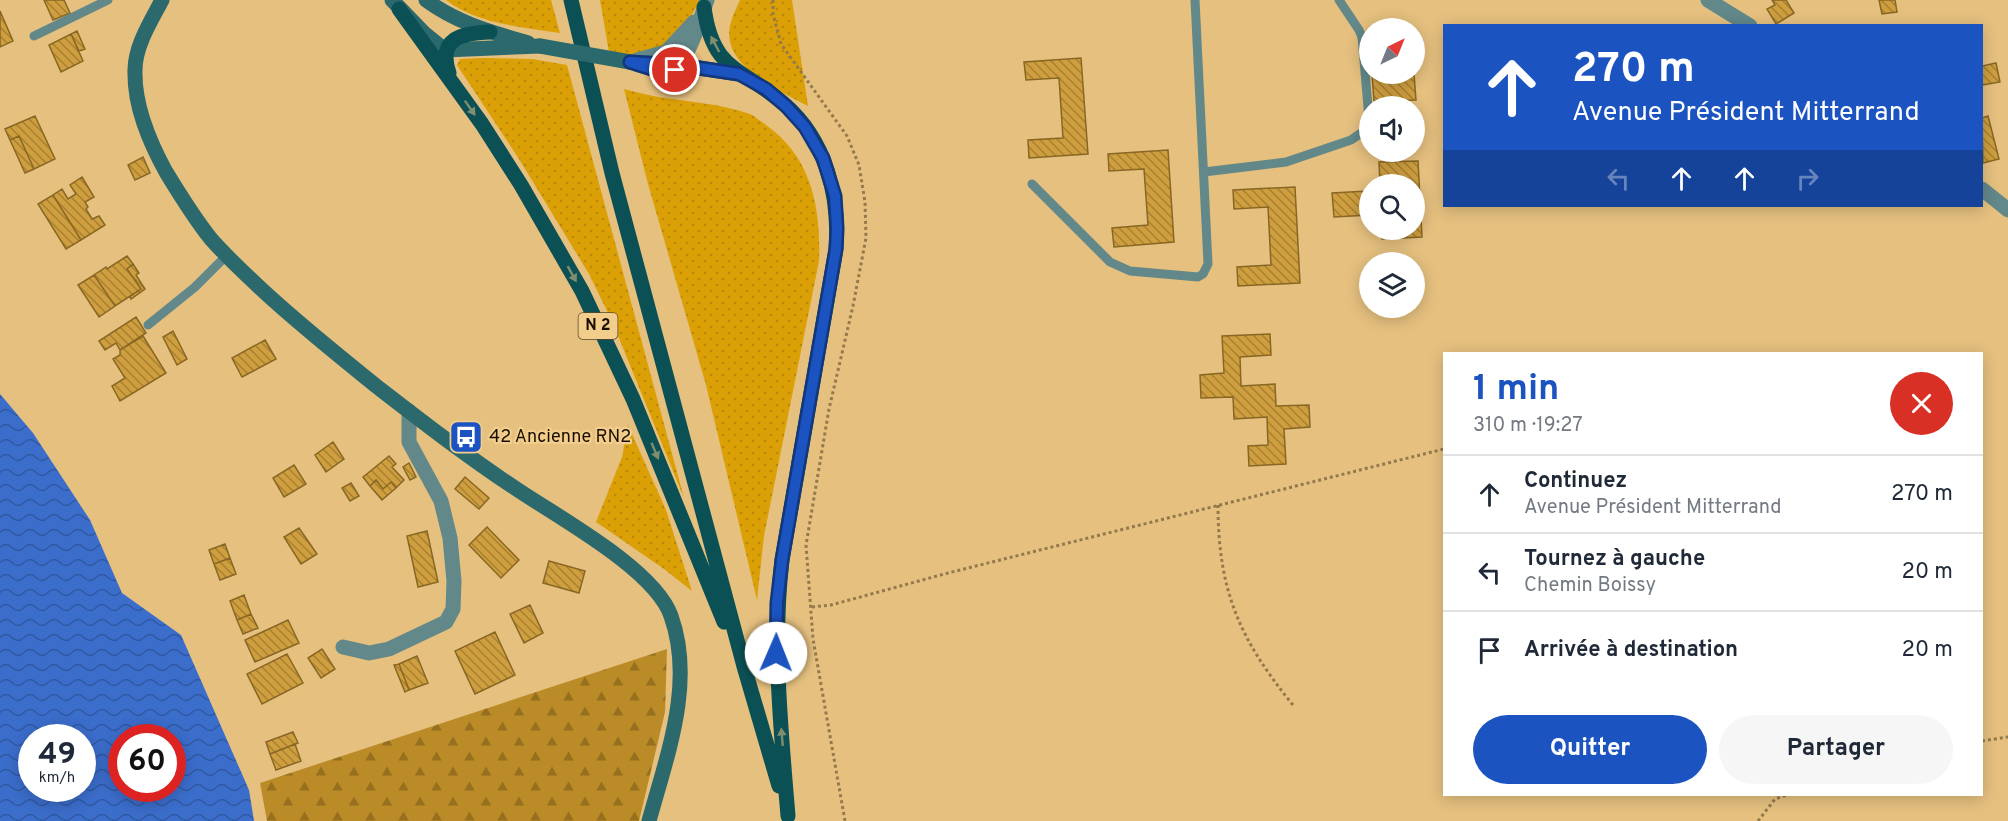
<!DOCTYPE html>
<html lang="fr">
<meta charset="utf-8">
<style>
:root{--surface:#fff;--page:#f6f6f7;--text:#1f2937;--muted:#747a83;--line:#e0e1e3;--accent:#1b54c0}
body{margin:0;font-family:Overpass,sans-serif;background:var(--page);color:var(--text);height:100vh;display:flex;flex-direction:column;font-size:22px;white-space:nowrap}
*{box-sizing:border-box;margin:0}
p{font-size:20px;color:var(--muted)}
.icon{flex:none;width:33px;height:33px;fill:none;stroke:currentColor;stroke-width:2;stroke-linecap:round;stroke-linejoin:round}
.map{position:relative;flex:1;overflow:hidden}
.sheet{position:absolute;left:1443px;top:352px;width:540px;height:444px;display:flex;flex-direction:column;background:var(--surface);border-radius:0px;box-shadow:0 3px 15px #0003}
.sheet>*{flex:none}
.hud{position:absolute;left:1443px;top:24px;width:540px;height:183px;border-radius:0px;box-shadow:0 3px 15px #0003;background:#1b54c0;color:#fff;overflow:hidden}
.needle{width:39px;rotate:43deg}
.tools{position:absolute;left:1359px;top:18px;display:grid;gap:12px}
.tools a{display:grid;place-items:center;width:66px;height:66px;border-radius:50%;background:var(--surface);box-shadow:0 3px 15px #0003;font-size:30px}
.speed{position:absolute;left:18px;top:724px;display:flex;gap:12px;font-size:30px;font-weight:700;text-align:center}
.speed>*{display:grid;place-content:center;width:78px;height:78px;border-radius:50%;background:var(--surface);box-shadow:0 3px 15px #0003;line-height:1}
.speed small{font-size:15px;font-weight:400}
.speed .limit{border:9px solid #d22;background:#fff;color:#111}
.pin{position:absolute;display:grid;place-items:center;width:51px;height:51px;color:#fff;margin:-26px;border:3px solid #fff;border-radius:50%;box-shadow:0 2px 6px #0007}
.me{position:absolute;width:66px;margin:-33px;rotate:1deg;stroke-linejoin:round;filter:drop-shadow(0 0 4px #0008)}
.turn{display:flex;align-items:center;gap:21px;height:126px;padding:0 30px;font-size:27px}
.turn .icon{width:78px;height:78px;stroke-width:2.5}
.turn b{display:block;font-size:42px;line-height:51px}
.lanes{display:flex;align-items:center;height:57px;padding:0 30px;background:#0003;justify-content:center;gap:30px;direction:ltr}
.lanes .off{opacity:.35}
.round{display:grid;place-items:center;flex:none;width:63px;height:63px;border-radius:32px;background:var(--page)}
.overview{display:flex;align-items:center;justify-content:space-between;height:102px;padding:0 30px}
h1{font-size:36px;font-weight:700;line-height:45px;color:var(--accent)}
.primary-button{display:flex;gap:12px;margin-top:auto;padding:12px 30px}
.primary-button a{flex:1;height:69px;border-radius:36px;background:var(--accent);color:#fff;font-size:24px;font-weight:700;line-height:69px;text-align:center}
.primary-button a+a{background:var(--page);color:var(--text)}
ul{padding:0;list-style:none}
li{display:flex;align-items:center;gap:18px;height:78px;padding:0 30px;border-top:2px solid var(--line)}
li div{flex:1}
li b{display:block;font-size:22px}
li em{font-style:normal}
.map>svg:first-child{display:block}
</style>
<div class="map">
<svg width="2008" height="821" viewBox="0 0 2008 821">
<defs>
<pattern id="grass-dots" width="8" height="8" patternUnits="userSpaceOnUse" patternTransform="scale(1.5)"><rect width="8" height="8" fill="#dba006"/><path d="M2 2h.1M6 6h.1" fill="none" stroke="#bb8905" stroke-width="1.8" stroke-linecap="round"/></pattern>
<pattern id="forest-firs" width="22" height="20" patternUnits="userSpaceOnUse" patternTransform="scale(1.5)"><rect width="22" height="20" fill="#ba8b26"/><path d="M5 1l3.5 6h-7zM16 11l3.5 6h-7z" fill="#96701e"/></pattern>
<pattern id="water-waves" width="16" height="10" patternUnits="userSpaceOnUse" patternTransform="scale(1.5)"><rect width="16" height="10" fill="#3b6dcb"/><path d="M0 5q4-4 8 0t8 0" fill="none" stroke="#3158a2"/></pattern>
<pattern id="building-back-hatch" width="6" height="6" patternUnits="userSpaceOnUse" patternTransform="scale(1.5)"><rect width="6" height="6" fill="#cf9f3f"/><path d="M-1 5l2 2M0 0l6 6M5-1l2 2" fill="none" stroke="#a78032"/></pattern>
</defs>
<rect width="100%" height="100%" fill="#e5c07f"/>
<path fill="url(#grass-dots)" d="M446,0H551L560,33C521,27 478,24 446,0Z
M600,0H700L689,20L665,52L610,58Z
M740,0H792L808,106C778,90 718,65 731,22C733,14 737,7 740,0Z
M483,58L532,59L567,65L684,498L612,321L589,274L519,159L457,65L460,59Z
M624,89C637,92 651,96 665,98C692,102 720,104 747,113C754,115 760,121 766,125C812,157 821,209 819,261L764,536L757,600L706,385L648,184Z
M628,425L666,510L692,591L664,569L596,522L622,457Z"/>
<path fill="url(#forest-firs)" d="M667,649L665,712L639,821H267L260,783Z"/>
<path fill="url(#water-waves)" fill-rule="evenodd" d="M0,394L33,433L90,520L122,593L181,635L249,790L254,821H0ZM32,738H82V789H32ZM122,738H172V789H122Z"/>
<path fill="url(#building-back-hatch)" stroke="#886724" stroke-width="1.5" d="M44,0H64L70,13L53,20Z
M1772,0H1786L1794,13L1776,24L1767,9L1775,5Z
M1879,0H1895L1897,12L1882,14Z
M0,11L13,41L0,47Z
M77,31L85,49L79,51L71,34Z
M71,34L83,61L61,72L49,45Z
M1081,58L1088,154L1029,158L1028,140L1063,138L1059,78L1026,80L1024,62Z
M1996,63L2000,82L1982,85V66Z
M1372,74H1414L1416,100L1374,101Z
M35,116L55,159L34,169L19,136L10,140L5,129Z
M1988,116L1999,159L1983,163L1982,118Z
M19,136L34,169L25,173L10,140Z
M1168,150L1174,242L1114,247L1112,228L1148,225L1144,169L1109,171L1108,154Z
M143,157L150,173L135,180L128,165Z
M1418,161L1422,237L1382,239V230H1414V184H1380L1379,162Z
M82,177L94,197L85,202L88,207L86,209L92,219L99,216L105,225L81,240L53,195L62,189L68,199L76,194L70,185Z
M1295,187L1300,283L1238,286L1237,267L1271,265L1268,207L1234,209L1233,190Z
M1368,191L1370,215L1334,217L1332,193Z
M53,195L81,240L66,249L38,204Z
M127,256L133,264L127,269L141,289L115,306L94,275L106,267L107,269Z
M133,264L139,273L136,275L145,289L131,299L130,296L141,289L127,269Z
M94,275L115,306L99,317L78,285Z
M136,317L146,333L120,350L116,343L105,350L99,341Z
M173,331L187,359L177,365L163,337Z
M1270,334L1271,355L1240,357L1241,386L1275,384L1276,406L1309,405L1310,427L1284,429L1286,464L1249,466L1248,446L1268,445L1267,417L1234,419L1233,397L1201,398L1200,375L1224,373L1222,336Z
M143,336L166,373L120,401L112,386L125,378L113,359L120,355V350Z
M265,340L276,359L242,377L232,358Z
M333,442L344,459L326,472L315,455Z
M389,456L396,464L392,467L404,480L396,488L391,482L383,489L376,480L370,486L363,477Z
M409,463L416,477L410,480L403,467Z
M294,465L306,484L284,497L273,478Z
M465,477L489,498L479,509L455,489Z
M376,480L383,489L391,482L396,488L382,500L370,486Z
M351,483L359,496L350,501L342,488Z
M487,527L519,560L501,578L469,545Z
M299,528L317,554L301,564L284,537Z
M427,531L438,582L418,587L407,536Z
M225,544L230,558L214,564L209,550Z
M230,558L236,574L220,580L214,564Z
M549,561L585,571L579,593L543,583Z
M244,595L251,614L237,620L230,601Z
M530,605L543,633L524,643L510,614Z
M251,614L258,628L243,634L237,620Z
M288,620L299,643L255,662L245,640Z
M495,632L515,675L475,694L455,651Z
M322,649L335,669L321,678L308,658Z
M287,654L303,683L262,704L247,674Z
M417,656L428,683L409,690L399,664Z
M399,664L409,690L405,692L394,665Z
M293,732L298,743L270,754L266,742Z
M295,744L301,761L276,770L270,754Z"/>
<g fill="none" stroke-linecap="round" stroke-linejoin="round">
<path stroke="#94794c" stroke-width="3" stroke-dasharray="3 3" stroke-linecap="butt" d="M773,0V14L781,44L847,136L859,165L865,202L866,238L853,306L829,409L806,545L813,639L845,821
M1218,505C1218,591 1240,640 1293,705
M812,607L831,605L948,573L1444,449
M1982,741L2008,737
M1758,821L1775,799L1787,795"/>
<path stroke="#62888a" stroke-width="9" d="M34,36L108,0
M1204,172L1286,162L1351,140L1364,131L1369,119L1362,37L1359,30L1339,0
M1032,184L1110,262L1130,271L1198,277L1203,274L1208,264L1195,0
M148,325L195,287L226,256"/>
<path stroke="#62888a" stroke-width="15" d="M1708,0L1750,26
M637,60L666,52L694,22
M636,64L668,74C689,62 699,22 707,0
M1982,189L2008,210
M343,647L369,653L389,649L446,622L453,609L454,581L450,538L441,501L409,442V411"/>
<path stroke="#2b696d" stroke-width="15" d="M162,0C151,21 135,46 135,70C134,106 149,141 166,172C180,195 194,218 211,239C225,255 241,270 257,285C296,322 338,355 380,389C424,423 468,457 515,488C556,516 655,569 671,616C695,683 667,755 649,821
M392,0L424,33L445,50L540,46
M426,0C457,23 491,32 528,43
M630,62L679,65"/>
<path stroke="#0b5055" stroke-width="15" d="M571,0L612,173L745,670L779,786
M704,7C712,72 743,68 784,104C826,140 840,197 836,249L782,560C772,646 781,730 788,816
M399,9L482,124L521,185L582,291L633,399L724,622
M679,65L739,74
M449,73C437,38 462,33 490,32"/>
<path stroke="#2b696d" stroke-width="15" d="M540,46L630,62"/>
</g>
<defs><path id="oneway-solid" d="M-6-.8H1V-3.2L6.5 0L1 3.2V.8H-6Z" transform="scale(1.5)"/></defs>
<g fill="#7e8e70">
<use href="#oneway-solid" transform="translate(715 44) rotate(-118)"/>
<use href="#oneway-solid" transform="translate(470 108) rotate(55)"/>
<use href="#oneway-solid" transform="translate(572 274) rotate(61)"/>
<use href="#oneway-solid" transform="translate(655 451) rotate(67)"/>
<use href="#oneway-solid" transform="translate(782 737) rotate(-95)"/>
</g>
<g fill="none" stroke-linecap="round" stroke-linejoin="round">
<defs>
<path id="route" d="M675,70L668,74L630,62L679,65L739,74L766,89L786,106L805,127L823,158L835,196L837,228L836,249L782,560L777,603L776,653"/>
</defs>
<use href="#route" stroke="#12377d" stroke-width="15"/>
<use href="#route" stroke="#1b54c0" stroke-width="10"/>
</g>
<defs>
<symbol id="bus-square" viewBox="-11 -11 22 22"><rect x="-9" y="-9" width="18" height="18" rx="4" fill="#1b54c0" stroke="#f2cd8b"/><path d="M-5-6H5V4H4V6H2V4H-2V6H-4V4H-5ZM-3.5-4V0h7V-4ZM-3.5 1.2v1.5H-2V1.2ZM2 1.2v1.5H3.5V1.2Z" fill="#fff"/></symbol>
</defs>
<g fill-rule="evenodd">
<use href="#bus-square" x="447" y="418" width="38" height="38"/>
</g>
<g text-anchor="middle" dominant-baseline="central" stroke-width="4.5" stroke-linejoin="round" paint-order="stroke">
<rect fill="#f2cd8b" stroke="#5b472a" stroke-width="1.5" x="578.5" y="313" width="39" height="26" rx="4.5"/>
<g font-size="16" font-weight="bold" fill="#1a0e00">
<text x="598" y="326">N 2</text>
</g>
<g font-size="18" fill="#1a0e00" stroke="#f2cd8b" text-anchor="start">
<text x="489" y="437">42 Ancienne RN2</text>
</g>
</g>
</svg>
<div class="tools">
<a><svg class="needle" viewBox="-14 -14 28 28"><path d="M0-13l5 13h-10z" fill="#e53935"/><path d="M0 13l5-13h-10z" fill="#747a83"/></svg></a>
<a><svg class="icon" aria-label="sound" viewBox="0 0 24 24"><path d="M4 9h4l5-4v14l-5-4H4zM17 9q2 3 0 6"/></svg></a>
<a><svg class="icon" aria-label="search" viewBox="0 0 24 24"><circle cx="10" cy="10" r="6"/><path d="M15 15l6 6"/></svg></a>
<a><svg class="icon" aria-label="layers" viewBox="0 0 24 24"><path d="M12 4l9 5-9 5-9-5zM3 14l9 5 9-5"/></svg></a>
</div>
<div class="speed"><div>49<small>km/h</small></div><div class="limit">60</div></div>
<div class="pin" style="left:675px;top:70px;background:#d93025"><svg class="icon" aria-label="arrive" viewBox="0 0 24 24"><path d="M6 21V4h12l-3 4 3 4H6"/></svg></div>
<svg class="me" style="left:776px;top:653px" viewBox="-20 -20 40 40"><circle r="19" fill="#fff"/><path d="M0-13L10 11 0 6-10 11z" fill="#1b54c0"/></svg>
<div class="hud">
<div class="turn"><svg class="icon" aria-label="ahead" viewBox="0 0 24 24"><path d="M12 20V5M6 11l6-6 6 6"/></svg><div><b>270 m</b>Avenue Président Mitterrand</div></div>
<div class="lanes"><svg class="icon off" aria-label="left" viewBox="0 0 24 24"><path d="M17 20v-9H6M10 6l-5 5 5 5"/></svg><svg class="icon" aria-label="ahead" viewBox="0 0 24 24"><path d="M12 20V5M6 11l6-6 6 6"/></svg><svg class="icon" aria-label="ahead" viewBox="0 0 24 24"><path d="M12 20V5M6 11l6-6 6 6"/></svg><svg class="icon off" aria-label="right" viewBox="0 0 24 24"><path d="M7 20v-9h11M14 6l5 5-5 5"/></svg></div>
</div>
<section class="sheet">
<div class="overview"><div><h1>1 min</h1><p>310 m · 19:27</p></div><a class="round" style="background:#d93025;color:#fff"><svg class="icon" aria-label="close" viewBox="0 0 24 24"><path d="M6 6l12 12M18 6L6 18"/></svg></a></div>
<ul>
<li><svg class="icon" aria-label="ahead" viewBox="0 0 24 24"><path d="M12 20V5M6 11l6-6 6 6"/></svg><div><b>Continuez</b><p>Avenue Président Mitterrand</p></div><em>270 m</em></li>
<li><svg class="icon" aria-label="left" viewBox="0 0 24 24"><path d="M17 20v-9H6M10 6l-5 5 5 5"/></svg><div><b>Tournez à gauche</b><p>Chemin Boissy</p></div><em>20 m</em></li>
<li><svg class="icon" aria-label="arrive" viewBox="0 0 24 24"><path d="M6 21V4h12l-3 4 3 4H6"/></svg><div><b>Arrivée à destination</b></div><em>20 m</em></li>
</ul>
<div class="primary-button"><a>Quitter</a><a>Partager</a></div>
</section>
</div>
